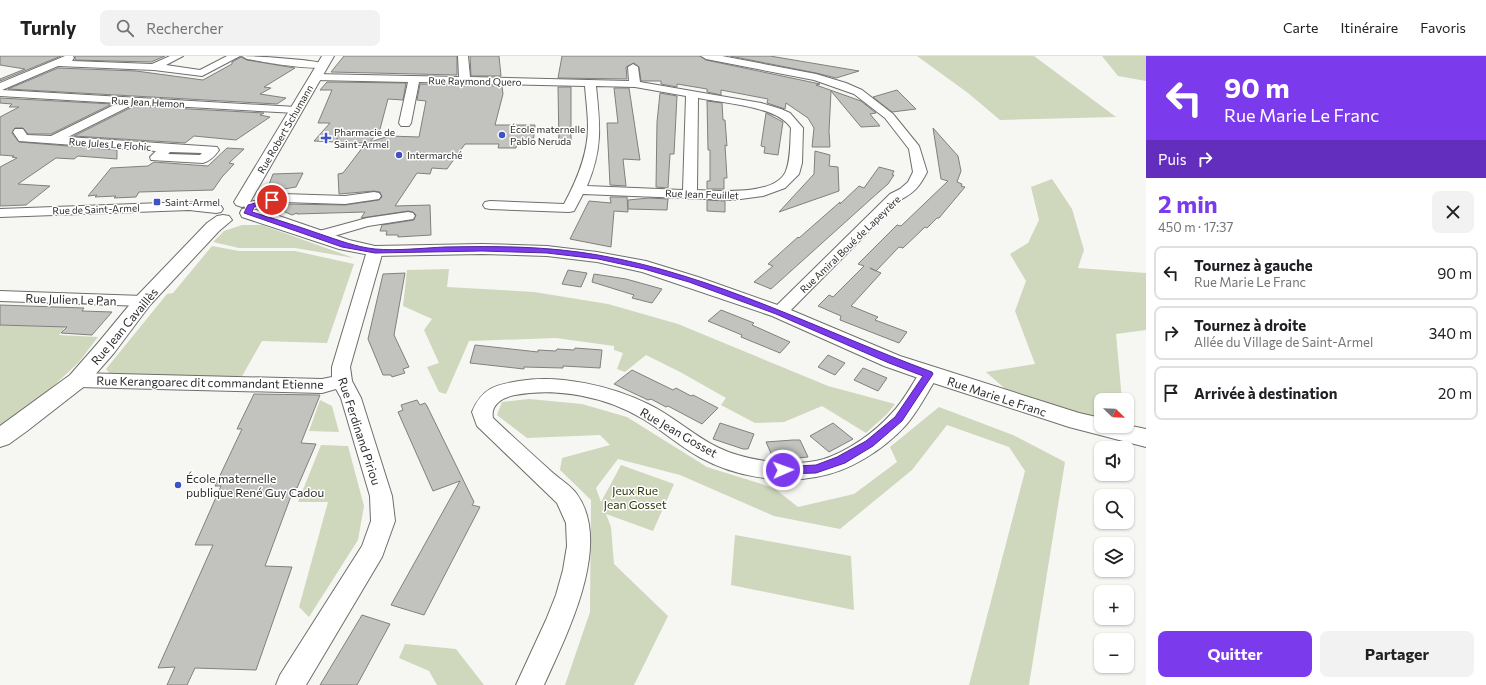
<!DOCTYPE html>
<html lang="fr">
<meta charset="utf-8">
<style>
:root{--surface:#fff;--page:#f2f2f2;--text:#202124;--muted:#757577;--line:#e0e0e0;--accent:#7c3aed}
body{margin:0;font-family:Commissioner,sans-serif;background:var(--page);color:var(--text);height:100vh;display:flex;flex-direction:column;font-size:15px;white-space:nowrap}
*{box-sizing:border-box;margin:0}
p{font-size:13px;color:var(--muted)}
.icon{flex:none;width:22px;height:22px;fill:none;stroke:currentColor;stroke-width:2;stroke-linecap:round;stroke-linejoin:round}
.map{position:relative;flex:1;overflow:hidden}
.sheet{display:flex;flex-direction:column;background:var(--surface);width:340px}
.sheet>*{flex:none}
.top-card{background:#7c3aed;color:#fff;overflow:hidden}
.needle{width:26px;rotate:113deg}
.fabs{position:absolute;left:1094px;top:337px;display:grid;gap:8px}
.fabs a{display:grid;place-items:center;width:40px;height:40px;border-radius:8px;background:var(--surface);box-shadow:0 1px 3px #0004;font-size:20px}
.pin{position:absolute;display:grid;place-items:center;width:34px;height:34px;color:#fff;margin:-17px;border:2px solid #fff;border-radius:50%;box-shadow:0 1px 4px #0007}
.me{position:absolute;width:44px;margin:-22px;rotate:88deg;stroke-linejoin:round;filter:drop-shadow(0 0 3px #0008)}
.turn{display:flex;align-items:center;gap:14px;height:84px;padding:0 12px;font-size:18px}
.turn .icon{width:52px;height:52px;stroke-width:2.5}
.turn b{display:block;font-size:28px;line-height:34px}
.then{display:flex;align-items:center;height:38px;padding:0 12px;background:#0003;gap:8px;font-size:15px}
.round{display:grid;place-items:center;flex:none;width:42px;height:42px;border-radius:8px;background:var(--page)}
.summary{display:flex;align-items:center;justify-content:space-between;height:68px;padding:0 12px}
h1{font-size:24px;font-weight:700;line-height:30px;color:var(--accent)}
.button{display:flex;gap:8px;margin-top:auto;padding:8px 12px}
.button a{flex:1;height:46px;border-radius:8px;background:var(--accent);color:#fff;font-size:16px;font-weight:700;line-height:46px;text-align:center}
.button a+a{background:var(--page);color:var(--text)}
ul{padding:0;list-style:none}
li{display:flex;align-items:center;gap:12px;height:54px;margin:0 8px 6px;padding:0 4px;border:2px solid var(--line);border-radius:8px}
li div{flex:1}
li b{display:block;font-size:15px}
li em{font-style:normal}
header{display:flex;align-items:center;gap:24px;box-sizing:border-box;height:56px;padding:0 20px;background:var(--surface);border-bottom:1px solid var(--line)}
header strong{font-size:19px}
nav{display:flex;gap:22px;margin-inline-start:auto;font-size:14px}
.search{width:280px;height:36px;background:var(--page);display:flex;align-items:center;gap:10px;box-sizing:border-box;padding:0 14px;border-radius:8px;color:var(--muted);font-size:15px}
main{display:flex;flex:1;min-height:0}
.map>svg:first-child{display:block}
</style>
<header>
<strong>Turnly</strong>
<div class="search"><svg class="icon" aria-label="search" viewBox="0 0 24 24"><circle cx="10" cy="10" r="6"/><path d="M15 15l6 6"/></svg>Rechercher</div>
<nav><a>Carte</a><a>Itinéraire</a><a>Favoris</a></nav>
</header>
<main>
<div class="map">
<svg width="1146" height="629" viewBox="0 0 1146 629">
<rect width="100%" height="100%" fill="#f6f7f3"/>
<path fill="#cfd7bd" d="M917,0H1034L1116,61L1000,64L968,37Z
M1102,0H1146V25L1118,20Z
M1052,123L1072,153L1084,194L1078,212L1146,217V274L1116,278L1122,344H1101V368L1020,346L986,316L1035,308L1015,255L1026,225L1010,198L1028,187L1039,164L1031,131Z
M242,169H262L354,202L295,192H239L213,186L224,175Z
M212,190L239,195H295L354,208L327,287L262,285L241,322L111,319L106,313L167,238L173,237Z
M449,213L447,231L534,236L608,248L678,268L828,330L895,348L887,358L866,377L822,350L784,366L755,367L721,349L726,342L682,317L646,299L625,316L617,313L623,297L614,294V290L556,282L469,285L446,338L439,336L427,311L439,307L424,274L432,263L403,250L407,214Z
M0,267L67,269L59,279L98,281L79,306L45,338L0,371Z
M529,343L582,348L627,361L707,411L774,432L798,451L854,438L897,406L890,391L939,351L1013,379L1065,406L1029,629H969L1025,415L1009,391L947,369L912,414L840,473L774,460L680,419L618,403L596,432L601,446L621,409L674,428L653,475L606,458L611,471L614,508L668,560L634,629H565L590,556L591,444L560,414L562,402L610,389L600,379L527,382L497,359L502,346Z
M320,344L332,350L339,376L309,375Z
M321,389L348,390L364,450L358,484L309,561L299,551L328,446H298Z
M735,479L851,500L854,554L731,529Z
M405,588L456,593L484,629H437L429,615L399,602Z"/>
<path fill="#c2c3bf" stroke="#80817e" d="M0,0H61L0,25V23L25,13L0,9Z
M75,0H165L151,6L75,4Z
M344,0H457V19L331,16Z
M470,0H499L501,20H471Z
M562,0H700L706,4L820,28L816,29L861,45L876,57L870,58L880,70L861,71L831,35L829,75L830,91H812L814,72L808,62L786,47L785,53L767,47L768,43L721,34V39L707,36V33L677,28V31L661,28V25H641L639,11L634,7L626,11L627,23L558,22Z
M730,0H770L859,15L836,22L816,17Z
M241,1L247,4L295,12L264,31L271,32L260,38L286,42L277,48L8,33L58,12L136,15L203,24L232,8V6Z
M327,26L406,27L403,44L388,43L380,73L370,86L389,80L419,81L426,45L417,44L420,28L502,30L503,38L495,69H535L533,88H517L516,92H498L499,88H465L447,113L432,112L430,118L417,117L395,150L430,149L431,179L398,181V179H386L387,175H380L382,169L414,164L416,159L413,156L408,155L361,162L365,156L297,158V157L292,159L276,152L285,148L345,149L379,144L382,141L380,136L374,135L339,138L338,118L343,117L366,87L338,86L337,82L335,86L314,85L330,67H318L332,34H320Z
M558,31H571V88H559Z
M614,32H629L640,104L623,103L626,130L610,129L607,67H618Z
M897,34L916,53L892,56L873,41Z
M660,37L677,40L674,98H670L668,132L656,131L657,66Z
M0,42L112,48L51,78H28L23,72H15L12,77L19,86L117,94V103L78,100L74,103L56,102L18,128L50,130L26,149L0,150V111L17,102L12,101L14,100L0,99V61L19,51H9L12,48L0,47Z
M707,45L722,47L723,64H725L727,90L725,89L727,122H724V133H707V125H710V94H708Z
M134,50L264,57L260,59L270,61L236,84L194,80L185,87L74,80Z
M766,57L783,66L778,99L764,97L765,91L761,90Z
M933,72L958,100L961,115L957,126L962,128L961,130L965,131L939,162H937L927,172L925,171L903,192L899,191L876,215L870,212L881,217L851,250L878,261L875,264L907,276L899,287L840,264L841,260L818,250L829,239L833,241L864,210L858,208L897,169L901,170L948,125L941,123Z
M227,92L244,93L229,107L234,108L222,121L213,134L139,136L136,141L114,142L116,140L95,141L97,139L88,140L111,112L148,110L154,106L208,110Z
M815,95L830,99L829,110L838,111L839,135L779,156L814,118Z
M879,111L894,115L892,119H894L888,128L871,143L771,233L754,226L773,210L768,208L798,181L799,182L840,146V148L859,130L864,132Z
M303,117L296,131L266,136L273,118Z
M610,141H627L628,156L614,155L611,191L570,183L589,145L611,147Z
M649,142L668,143L667,154L628,153V144Z
M707,144L725,145V156L707,155Z
M568,214L587,217L581,231L562,228Z
M405,217L394,279L409,311L403,313L405,317L392,321L391,319H383L368,283L383,218Z
M594,218L626,223L662,233L652,247L632,242L634,239L592,226Z
M0,249L84,252L82,255L112,256L92,279L61,277L67,271L0,269Z
M721,254L754,267L752,269L790,286L780,297L741,281L742,279L708,265Z
M475,289L538,296V294L556,295L557,293L574,294L575,292L602,294L600,312L563,310V312L524,311V313L470,307Z
M828,299L845,307L835,319L818,311Z
M863,312L887,322L878,335L854,324Z
M632,314L673,334L676,332L691,340L693,339L718,352L702,368L668,350L666,351L651,343L648,344L614,328Z
M254,338L320,339L301,387L316,388L297,432H294L265,510L292,511L256,614L195,612L187,629H167L175,611L158,612L213,489H195L221,430H215L242,373H237Z
M417,344L420,349L425,347L427,350L474,446L472,449L480,451L424,559L391,549L460,425L433,435L398,356L403,354L401,349Z
M720,367L754,378L748,393H743L713,383Z
M833,367L853,383L829,396L810,380Z
M793,384H800L808,401L774,404L766,386Z
M362,559L390,568L357,629H320Z"/>
<g fill="none" stroke-linecap="round" stroke-linejoin="round">
<defs>
<path id="street" d="M65,0H73L74,2L72,5L152,8L170,0H183L166,9L200,14L227,0H240L202,20L154,14L58,10L2,34L296,51L300,52L302,54L300,56L296,57L134,48L68,81L217,91L219,94C215,100 210,105 203,107L151,104L150,101L156,95L19,85L13,76L15,73H23L27,79L51,80L118,47L0,40V27ZM170,96L202,97L200,99L168,98Z
M242,0C254,0 324,4 328,9C321,17 260,5 247,3Z
M458,0H468L470,21L629,25L628,11L633,8L638,11L640,26L761,47L781,53L790,57L803,72L802,107L799,118L785,132L763,140L733,144L583,138L574,155L569,156L490,153L485,152L483,149L485,146L490,145L564,148C577,124 588,98 588,71C588,57 586,44 585,30L419,26L411,67L409,70H401L399,67L408,26L315,24L310,21L315,18L459,21ZM596,30L635,31L686,40L683,134L587,130C603,92 600,69 596,30ZM698,42C722,47 778,50 791,72C790,85 791,102 786,115C776,140 719,135 697,134Z
M701,0H722L816,18L846,27L862,34L893,58L919,90L927,116C920,130 914,137 900,144L785,260L779,261L773,260L770,256L890,138L900,133L908,126L913,116L909,93L885,62L854,38L814,24L706,3Z
M374,136L379,137L381,140L379,143L345,148L283,146L251,154L246,153L244,150L246,147L283,138L345,140Z
M189,146L221,150L223,153L221,156L216,157L189,154L0,161V153Z
M408,156L413,157L415,160L413,163L368,170L317,185L312,183L309,180L312,177L367,162Z
M375,190L381,192L383,195L350,311L352,325L361,342L392,440L395,465L382,501L306,629H276L280,619L362,490L371,465L370,440L341,342L336,333L322,337L78,331L71,329L68,324L71,319L78,317L322,323L332,321V311L367,195L369,192Z
M0,235L143,240L149,241L152,245L149,249L143,250L0,245Z
M929,312L936,313L939,318C928,335 919,354 906,369C883,394 849,416 816,421C779,428 734,420 701,402C681,391 663,375 643,363C607,341 557,331 515,339C504,341 490,348 493,362C513,381 533,399 553,417C561,424 570,429 576,437C614,487 566,580 544,629H516L546,564L556,539L563,514L567,490L566,467L557,447L477,370L472,356C482,332 495,329 519,325C559,318 612,330 648,348C673,360 693,379 717,391C745,405 794,412 824,403C848,395 874,377 891,358C904,345 912,328 922,313Z"/>
<path id="secondary" d="M322,0H334L250,146L248,149L242,151L236,149L234,146Z
M248,152L279,160L349,184L375,190L482,188L547,190L597,196L646,205L698,221L786,252L900,300L1079,357L1101,362V370H1127V369L1146,373V391L1069,371L921,323L884,310L772,260L642,216L597,206L547,200L482,198L375,200L339,193L242,161L240,157L242,153Z
M223,159L229,160L232,164L219,175L150,249L114,297L86,329L27,375L9,388L0,391V370L70,319L98,287L136,241L207,167L217,160Z"/>
</defs>
<use href="#street" stroke="#6e6f6b" stroke-width="2"/>
<use href="#secondary" stroke="#6e6f6b" stroke-width="2"/>
<use href="#street" fill="#fff" fill-rule="evenodd"/>
<use href="#secondary" fill="#fff" fill-rule="evenodd"/>
</g>
<path fill="#7c3aed" stroke="#51269a" d="M272,142L275,143V146L254,151L252,156C275,163 297,170 320,178C338,184 356,191 375,193C397,195 423,192 445,191C496,190 547,190 598,199C715,219 821,275 932,316L933,318L902,365L873,390L845,407L816,417L783,418L779,417L777,414L779,411L816,409L837,401L866,385L895,361L923,320L889,307L776,258L689,226L644,213L598,203L547,197L482,195L375,197L342,191L244,157L248,149Z"/>
<g fill="#4152c6" stroke="#fff" stroke-width="1.5">
<circle cx="502" cy="79" r="4"/>
<path d="M324 76h4v4h4v4h-4v4h-4v-4h-4v-4h4z"/>
<circle cx="399" cy="99" r="4"/>
<rect x="153" y="142" width="8" height="8" rx="2"/>
<circle cx="178" cy="429" r="4"/>
</g>
<g text-anchor="middle" dominant-baseline="central" stroke-width="3" stroke-linejoin="round" paint-order="stroke">
<g font-size="10" fill="#2c2c2b" stroke="#fff">
<text transform="translate(475 25) rotate(1)">Rue Raymond Quero</text>
<text transform="translate(148 46) rotate(3)">Rue Jean Hemon</text>
<text transform="translate(285 73) rotate(-60)">Rue Robert Schumann</text>
<text transform="translate(110 88) rotate(4)">Rue Jules Le Flohic</text>
<text transform="translate(702 138) rotate(2)">Rue Jean Feuillet</text>
<text transform="translate(96 153) rotate(-2)">Rue de Saint-Armel</text>
<text transform="translate(850 188) rotate(-44)">Rue Amiral Boué de Lapeyrère</text>
</g>
<g font-size="10" fill="#2c2c2b" stroke="#fff" text-anchor="start">
<text x="510" y="73">École maternelle<tspan x="510" dy="12">Pablo Neruda</tspan></text>
<text x="334" y="76">Pharmacie de<tspan x="334" dy="12">Saint-Armel</tspan></text>
<text x="407" y="99">Intermarché</text>
<text x="165" y="146">Saint-Armel</text>
</g>
<g font-size="12" fill="#2c2c2b" stroke="#fff">
<text transform="translate(71 243) rotate(2)">Rue Julien Le Pan</text>
<text transform="translate(124 270) rotate(-50)">Rue Jean Cavaillès</text>
<text transform="translate(210 326) rotate(1)">Rue Kerangoarec dit commandant Etienne</text>
<text transform="translate(997 340) rotate(18)">Rue Marie Le Franc</text>
<text transform="translate(360 375) rotate(72)">Rue Ferdinand Piriou</text>
<text transform="translate(679 376) rotate(30)">Rue Jean Gosset</text>
</g>
<g font-size="12" fill="#2c2c2b" stroke="#fff" text-anchor="start">
<text x="186" y="422">École maternelle<tspan x="186" dy="14">publique René Guy Cadou</tspan></text>
</g>
<g font-size="12" fill="#2d3609" stroke="#fff">
<text x="635" y="434">Jeux Rue<tspan x="635" dy="14">Jean Gosset</tspan></text>
</g>
</g>
</svg>
<div class="fabs">
<a><svg class="needle" viewBox="-14 -14 28 28"><path d="M0-13l5 13h-10z" fill="#e53935"/><path d="M0 13l5-13h-10z" fill="#757577"/></svg></a>
<a><svg class="icon" aria-label="sound" viewBox="0 0 24 24"><path d="M4 9h4l5-4v14l-5-4H4zM17 9q2 3 0 6"/></svg></a>
<a><svg class="icon" aria-label="search" viewBox="0 0 24 24"><circle cx="10" cy="10" r="6"/><path d="M15 15l6 6"/></svg></a>
<a><svg class="icon" aria-label="layers" viewBox="0 0 24 24"><path d="M12 4l9 5-9 5-9-5zM3 14l9 5 9-5"/></svg></a>
<a>+</a>
<a>−</a>
</div>
<div class="pin" style="left:272px;top:144px;background:#d93025"><svg class="icon" aria-label="arrive" viewBox="0 0 24 24"><path d="M6 21V4h12l-3 4 3 4H6"/></svg></div>
<svg class="me" style="left:783px;top:414px" viewBox="-20 -20 40 40"><circle r="17" fill="#7c3aed" stroke="#fff" stroke-width="3"/><path d="M0-11L8 9 0 5-8 9z" fill="#fff"/></svg>
</div>
<section class="sheet">
<div class="top-card">
<div class="turn"><svg class="icon" aria-label="left" viewBox="0 0 24 24"><path d="M17 20v-9H6M10 6l-5 5 5 5"/></svg><div><b>90 m</b>Rue Marie Le Franc</div></div>
<div class="then">Puis<svg class="icon" aria-label="right" viewBox="0 0 24 24"><path d="M7 20v-9h11M14 6l5 5-5 5"/></svg></div>
</div>
<div class="summary"><div><h1>2 min</h1><p>450 m · 17:37</p></div><a class="round"><svg class="icon" aria-label="close" viewBox="0 0 24 24"><path d="M6 6l12 12M18 6L6 18"/></svg></a></div>
<ul>
<li><svg class="icon" aria-label="left" viewBox="0 0 24 24"><path d="M17 20v-9H6M10 6l-5 5 5 5"/></svg><div><b>Tournez à gauche</b><p>Rue Marie Le Franc</p></div><em>90 m</em></li>
<li><svg class="icon" aria-label="right" viewBox="0 0 24 24"><path d="M7 20v-9h11M14 6l5 5-5 5"/></svg><div><b>Tournez à droite</b><p>Allée du Village de Saint-Armel</p></div><em>340 m</em></li>
<li><svg class="icon" aria-label="arrive" viewBox="0 0 24 24"><path d="M6 21V4h12l-3 4 3 4H6"/></svg><div><b>Arrivée à destination</b></div><em>20 m</em></li>
</ul>
<div class="button"><a>Quitter</a><a>Partager</a></div>
</section>
</main>
